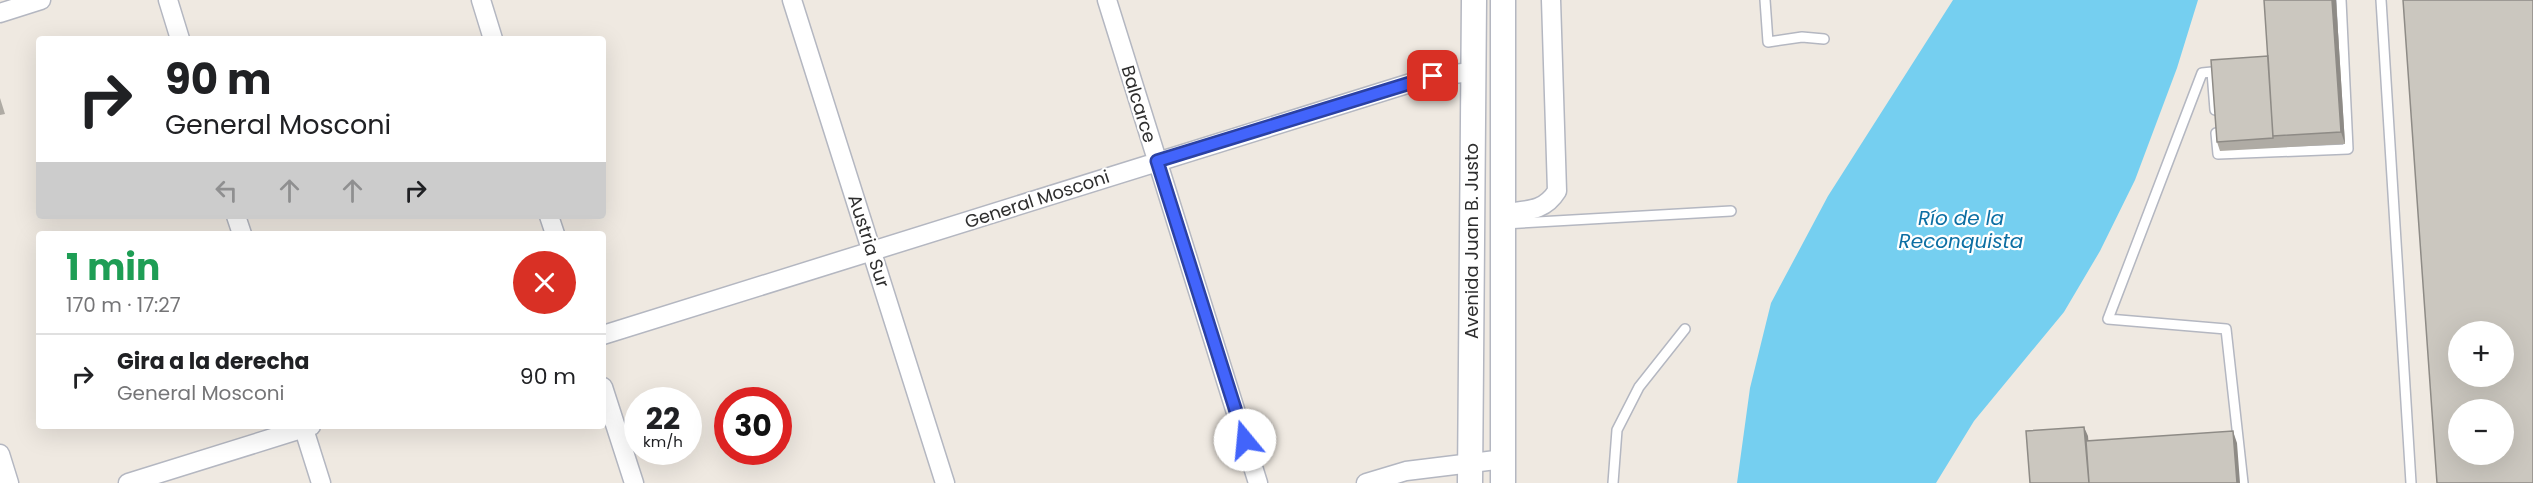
<!DOCTYPE html>
<html lang="es">
<meta charset="utf-8">
<style>
:root{--surface:#fff;--page:#f6f6f6;--text:#202124;--muted:#757577;--line:#e0e0e0}
body{margin:0;font-family:Poppins,sans-serif;background:var(--page);color:var(--text);height:100vh;display:flex;flex-direction:column;font-size:22px;white-space:nowrap}
*{box-sizing:border-box;margin:0}
p{font-size:20px;color:var(--muted)}
.icon{flex:none;width:33px;height:33px;fill:none;stroke:currentColor;stroke-width:2;stroke-linecap:round;stroke-linejoin:round}
.map{position:relative;flex:1;overflow:hidden}
.panel{position:absolute;left:36px;top:231px;width:570px;height:198px;display:flex;flex-direction:column;background:var(--surface);border-radius:6px;box-shadow:0 6px 24px #0002}
.panel>*{flex:none}
.top-card{position:absolute;left:36px;top:36px;width:570px;height:183px;border-radius:6px;box-shadow:0 6px 24px #0002;background:#fff;color:var(--text);overflow:hidden}
.fabs{position:absolute;left:2448px;top:321px;display:grid;gap:12px}
.fabs a{display:grid;place-items:center;width:66px;height:66px;border-radius:50%;background:var(--surface);box-shadow:0 6px 24px #0002;font-size:30px}
.speed{position:absolute;left:624px;top:387px;display:flex;gap:12px;font-size:30px;font-weight:700;text-align:center}
.speed>*{display:grid;place-content:center;width:78px;height:78px;border-radius:50%;background:var(--surface);box-shadow:0 6px 24px #0002;line-height:1}
.speed small{font-size:15px;font-weight:400}
.speed .limit{border:9px solid #d22;background:#fff;color:#111}
.pin{position:absolute;display:grid;place-items:center;width:51px;height:51px;color:#fff;margin:-26px;border-radius:12px;box-shadow:0 3px 9px #0006}
.me{position:absolute;width:66px;margin:-33px;rotate:343deg;stroke-linejoin:round;filter:drop-shadow(0 0 4px #0008)}
.turn{display:flex;align-items:center;gap:21px;height:126px;padding:0 30px;font-size:27px}
.turn .icon{width:78px;height:78px;stroke-width:2.5}
.turn b{display:block;font-size:42px;line-height:51px}
.lanes{display:flex;align-items:center;height:57px;padding:0 30px;background:#0003;justify-content:center;gap:30px;direction:ltr}
.lanes .off{opacity:.35}
.round{display:grid;place-items:center;flex:none;width:63px;height:63px;border-radius:32px;background:var(--page)}
.overview{display:flex;align-items:center;justify-content:space-between;height:102px;padding:0 30px}
h1{font-size:36px;font-weight:700;line-height:45px;color:#1e9e55}
ul{padding:0;list-style:none}
li{display:flex;align-items:center;gap:18px;height:84px;padding:0 30px;border-top:2px solid var(--line)}
li div{flex:1}
li b{display:block;font-size:22px}
li em{font-style:normal}
.map>svg:first-child{display:block}
</style>
<div class="map">
<svg width="2533" height="483" viewBox="0 0 2533 483">
<rect width="100%" height="100%" fill="#efe9e1"/>
<path fill="#75cff0" d="M1953,0H2198L2177,68L2135,180L2100,251L2064,312L1974,421L1936,483H1737L1750,388L1771,303L1828,196Z"/>
<g fill="none" stroke-linecap="round" stroke-linejoin="round">
<defs>
<path id="service" d="M1765,0L1768,42L1802,37L1824,39
M2381,0L2411,483
M2215,110L2212,72L2202,73L2108,319L2226,329L2243,483
M2216,133L2218,154L2348,149L2341,0
M1504,224L1731,211
M1613,483L1617,430L1639,387L1685,329"/>
<path id="minor" d="M168,0L180,39
M481,0L493,39
M792,0L945,483
M1107,0L1258,483
M0,13L41,0
M1504,213C1527,210 1544,212 1557,191L1551,0
M236,216L242,234
M549,216L555,234
M603,335L1433,76L1473,72
M603,387L634,483
M303,426L321,483
M0,454L9,483
M128,483L311,426
M1366,483L1406,471L1504,459"/>
<path id="secondary" d="M1470,483L1474,0
M1503,483V0"/>
</defs>
<use href="#service" stroke="#b4b7c1" stroke-width="12"/>
<use href="#minor" stroke="#b4b7c1" stroke-width="21"/>
<use href="#secondary" stroke="#b4b7c1" stroke-width="27"/>
<use href="#service" stroke="#fff" stroke-width="9"/>
<use href="#minor" stroke="#fff" stroke-width="18"/>
<use href="#secondary" stroke="#fff" stroke-width="24"/>
</g>
<path fill="#afaba4" d="M2336,0L2345,144L2220,151L2217,142L2268,56Z
M0,98L5,114L0,115Z"/>
<path fill="#8e8b86" d="M2332,0H2336L2345,144L2341,132Z
M2084,427L2088,436L2092,483H2089Z
M2233,431L2237,443L2240,483H2237Z"/>
<path fill="#cbc7bf" stroke="#8e8b86" stroke-width="1.5" fill-rule="evenodd" d="M2264,0H2332L2341,132L2273,136Z
M2403,0H2533V483H2437ZM2458,332H2504V376H2458ZM2458,410H2504V454H2458Z
M2268,56L2273,138L2217,142L2211,60Z
M2084,427L2089,483H2030L2026,431Z
M2233,431L2237,483H2089L2086,441Z"/>
<g fill="none" stroke-linecap="round" stroke-linejoin="round">
<defs>
<path id="route" d="M1245,440L1157,161L1433,76"/>
</defs>
<use href="#route" stroke="#2b41a3" stroke-width="15"/>
<use href="#route" stroke="#4264fb" stroke-width="10"/>
</g>
<g text-anchor="middle" dominant-baseline="central" stroke-width="4.5" stroke-linejoin="round" paint-order="stroke">
<g font-size="18" fill="#2e2e2e" stroke="#fff">
<text transform="translate(1139 104) rotate(73)">Balcarce</text>
<text transform="translate(1037 199) rotate(-18)">General Mosconi</text>
<text transform="translate(869 241) rotate(72)">Austria Sur</text>
<text transform="translate(1471 241) rotate(-90)">Avenida Juan B. Justo</text>
</g>
<g font-size="20" font-style="italic" fill="#0d6fa3" stroke="#fff">
<text x="1961" y="218">Río de la<tspan x="1961" dy="23">Reconquista</tspan></text>
</g>
</g>
</svg>
<div class="fabs">
<a>+</a>
<a>−</a>
</div>
<div class="speed"><div>22<small>km/h</small></div><div class="limit">30</div></div>
<div class="pin" style="left:1433px;top:76px;background:#d93025"><svg class="icon" aria-label="arrive" viewBox="0 0 24 24"><path d="M6 21V4h12l-3 4 3 4H6"/></svg></div>
<svg class="me" style="left:1245px;top:440px" viewBox="-20 -20 40 40"><circle r="19" fill="#fff"/><path d="M0-13L10 11 0 6-10 11z" fill="#4264fb"/></svg>
<div class="top-card">
<div class="turn"><svg class="icon" aria-label="right" viewBox="0 0 24 24"><path d="M7 20v-9h11M14 6l5 5-5 5"/></svg><div><b>90 m</b>General Mosconi</div></div>
<div class="lanes"><svg class="icon off" aria-label="left" viewBox="0 0 24 24"><path d="M17 20v-9H6M10 6l-5 5 5 5"/></svg><svg class="icon off" aria-label="ahead" viewBox="0 0 24 24"><path d="M12 20V5M6 11l6-6 6 6"/></svg><svg class="icon off" aria-label="ahead" viewBox="0 0 24 24"><path d="M12 20V5M6 11l6-6 6 6"/></svg><svg class="icon" aria-label="right" viewBox="0 0 24 24"><path d="M7 20v-9h11M14 6l5 5-5 5"/></svg></div>
</div>
<section class="panel">
<div class="overview"><div><h1>1 min</h1><p>170 m · 17:27</p></div><a class="round" style="background:#d93025;color:#fff"><svg class="icon" aria-label="close" viewBox="0 0 24 24"><path d="M6 6l12 12M18 6L6 18"/></svg></a></div>
<ul>
<li><svg class="icon" aria-label="right" viewBox="0 0 24 24"><path d="M7 20v-9h11M14 6l5 5-5 5"/></svg><div><b>Gira a la derecha</b><p>General Mosconi</p></div><em>90 m</em></li>
</ul>
</section>
</div>
